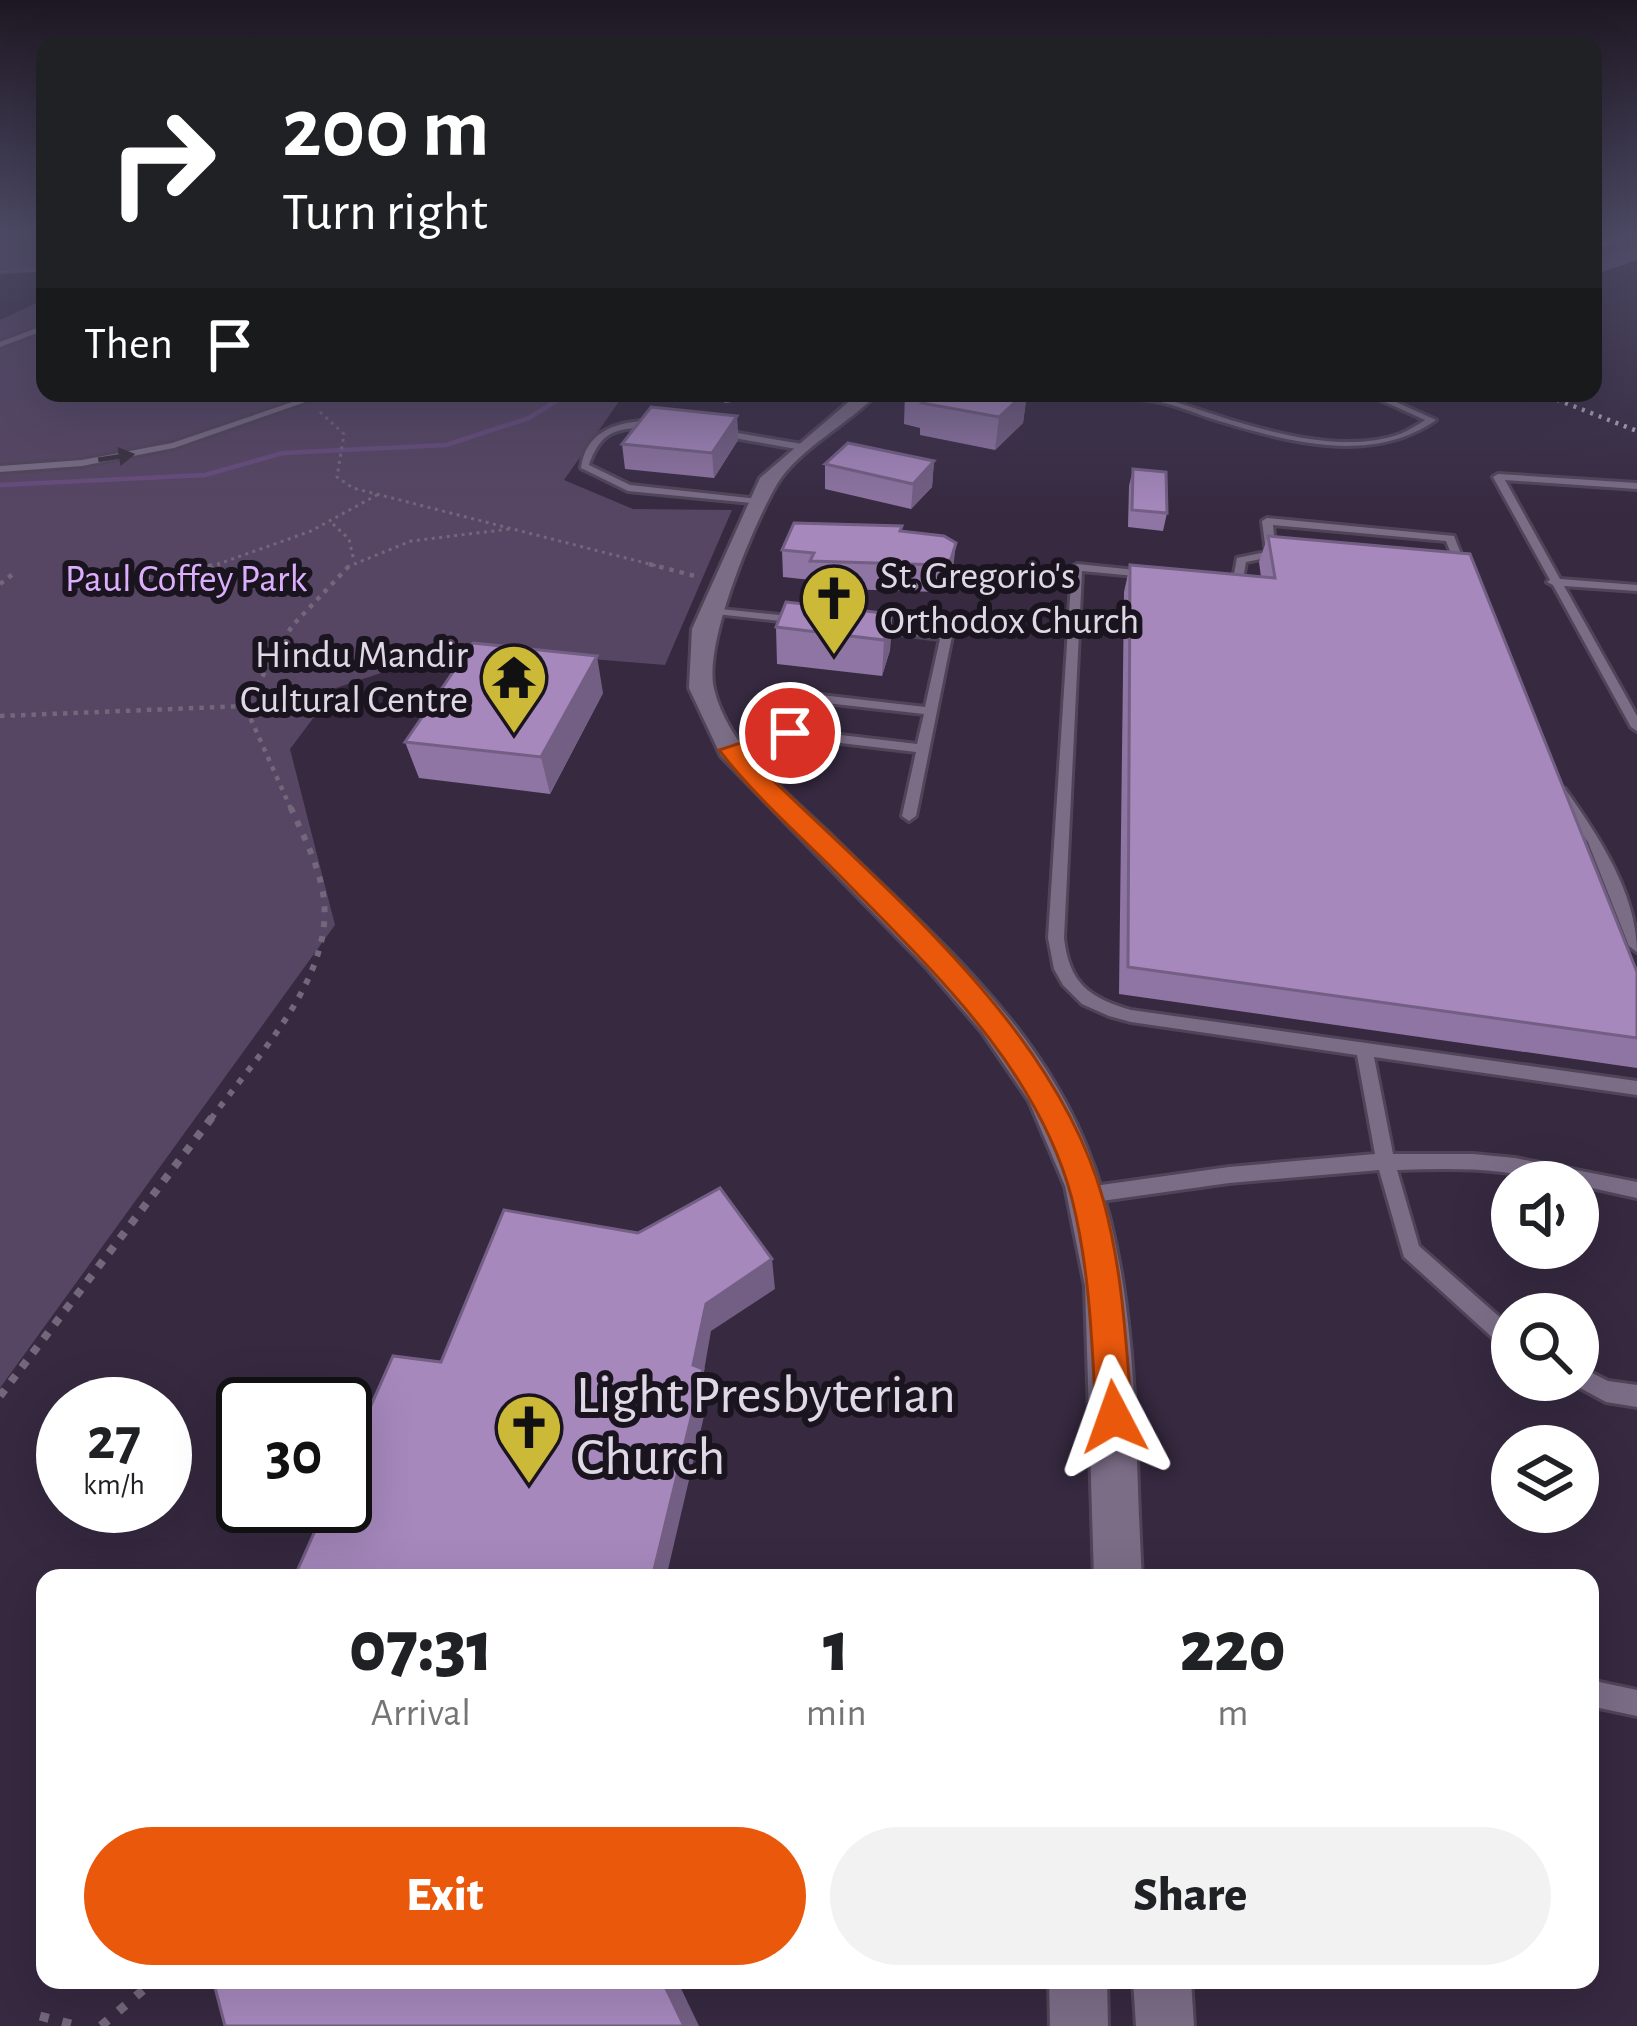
<!DOCTYPE html>
<style>
:root{--surface:#fff;--page:#f2f2f2;--text:#202124;--muted:#757577;--accent:#ea580c}
body{margin:0;font-family:"Alegreya Sans",sans-serif;background:var(--page);color:var(--text);height:100vh;display:flex;flex-direction:column;font-size:45px;white-space:nowrap}
*{box-sizing:border-box;margin:0}
p{font-size:39px;color:var(--muted)}
.icon{flex:none;width:66px;height:66px;fill:none;stroke:currentColor;stroke-width:2;stroke-linecap:round;stroke-linejoin:round}
.map{position:relative;flex:1;overflow:hidden}
.side{position:absolute;left:36px;top:1569px;width:1563px;height:420px;display:flex;flex-direction:column;background:var(--surface);border-radius:24px;box-shadow:0 12px 48px #0002}
.side>*{flex:none}
.hud{position:absolute;left:36px;top:36px;width:1566px;height:366px;border-radius:24px;box-shadow:0 12px 48px #0002;background:#202124;color:#fff;overflow:hidden}
.fabs{position:absolute;left:1491px;top:1161px;display:grid;gap:24px}
.fabs a{display:grid;place-items:center;width:108px;height:108px;border-radius:50%;background:var(--surface);box-shadow:0 12px 48px #0002;font-size:60px}
.speed{position:absolute;left:36px;top:1377px;display:flex;gap:24px;font-size:60px;font-weight:700;text-align:center}
.speed>*{display:grid;place-content:center;width:156px;height:156px;border-radius:50%;background:var(--surface);box-shadow:0 12px 48px #0002;line-height:1}
.speed small{font-size:30px;font-weight:400}
.speed .limit{border:6px solid #111;border-radius:18px;background:#fff;color:#111}
.pin{position:absolute;display:grid;place-items:center;width:102px;height:102px;color:#fff;margin:-51px;border:6px solid #fff;border-radius:50%;box-shadow:0 3px 12px #0007}
.me{position:absolute;width:132px;margin:-66px;rotate:356deg;stroke-linejoin:round;filter:drop-shadow(0 0 9px #0008)}
.turn{display:flex;align-items:center;gap:42px;height:252px;padding:0 48px;font-size:54px}
.turn .icon{width:156px;height:156px;stroke-width:2.5}
.turn b{display:block;font-size:84px;line-height:102px}
.then{display:flex;align-items:center;height:114px;padding:0 48px;background:#0003;gap:24px;font-size:45px}
.eta{display:flex;justify-content:space-evenly;align-items:center;height:204px;text-align:center}
.eta b{font-size:72px;font-weight:800;line-height:84px}
.cta{display:flex;gap:24px;margin-top:auto;padding:24px 48px}
.cta a{flex:1;height:138px;border-radius:72px;background:var(--accent);color:#fff;font-size:48px;font-weight:800;line-height:138px;text-align:center}
.cta a+a{background:var(--page);color:var(--text)}
.map>svg:first-child{display:block}
</style>
<div class="map">
<svg width="1637" height="2026" viewBox="0 0 1637 2026">
<rect width="100%" height="100%" fill="#362940"/>
<path fill="#564563" d="M0,231H45V271L0,269Z
M45,299V393H625L564,480L633,509L732,510L665,665L456,648L336,688L290,749L335,925L0,1388V320Z"/>
<g fill="none" stroke-linecap="round" stroke-linejoin="round">
<path stroke="#684c7d" stroke-width="4.5" d="M0,272L45,269
M0,485L205,475L283,453L446,445L529,418L569,393"/>
<defs>
<path id="service" d="M45,325V330L0,347V342Z
M319,393H331L174,448L82,466L0,472V466L82,460L172,443Z
M1101,393L1148,395L1196,393L1166,399C1233,420 1330,459 1400,434C1408,431 1417,425 1425,420L1365,393H1376L1436,420C1372,465 1288,442 1219,421C1198,415 1177,405 1156,401C1138,398 1118,399 1101,393Z
M646,421L664,424C628,433 605,419 589,465L630,485L758,499L762,500V504L628,491L581,468C585,434 613,422 646,421Z
M720,430L802,444L807,447L802,450L717,435L715,433Z
M1498,474L1637,483V489L1505,480L1560,579L1637,585V591L1564,586L1637,716V731L1631,727L1553,585L1547,582L1550,580L1493,477Z
M1267,518L1454,536L1468,572L1459,574L1446,541L1273,525L1276,556L1246,562L1242,585L1222,584V580L1233,579L1237,558L1266,552L1262,521Z
M1077,564L1146,571L1151,574L1146,577L1082,571L1064,938C1069,983 1089,998 1131,1010L1637,1081V1095L1374,1057L1393,1154H1473L1515,1158L1637,1182V1198L1578,1185V1182C1552,1182 1528,1175 1502,1172C1467,1168 1432,1169 1397,1170L1419,1246L1512,1328V1352L1505,1349L1404,1257L1379,1170L1229,1183L1087,1203L1080,1201L1078,1195L1080,1189L1087,1187L1229,1167L1375,1154L1357,1055L1131,1022L1109,1016L1082,1004L1063,985L1054,969L1048,938L1072,567Z
M711,608L799,617L805,620L799,623L707,613L705,611Z
M873,625L946,632L952,636L916,816L909,821L902,816L916,752L790,737L730,754L723,750L725,747L784,730L797,697L803,693L925,707L940,639L869,630L867,628ZM808,701L924,714L917,744L798,730Z
M1560,788L1565,789C1598,835 1637,894 1637,952L1629,946L1588,842L1553,792Z
M1578,1366L1608,1381L1637,1385V1407L1606,1402L1571,1383L1569,1380H1578Z
M1590,1680L1637,1690V1716L1590,1706Z"/>
<path id="minor" d="M859,393H878C849,424 799,448 777,484C753,525 703,644 714,689C729,752 794,798 838,842C914,917 1000,991 1055,1084C1144,1231 1132,1413 1142,1578H1094L1085,1286L1065,1186L1029,1101L982,1032L927,968L721,756L689,688L692,629L760,478Z
M1049,1980H1107L1108,2026H1050Z
M1133,1980H1191L1194,2026H1136Z"/>
</defs>
<use href="#service" stroke="#504558" stroke-width="6"/>
<use href="#minor" stroke="#504558" stroke-width="6"/>
<path stroke="#72677b" stroke-width="3" stroke-dasharray="3 4.5" stroke-linecap="butt" d="M320,412L344,434L337,477L353,488L661,567
M333,524L349,539L354,561
M210,567L311,531L377,495
M347,567L411,541L510,529"/>
<path stroke="#72677b" stroke-width="4.5" stroke-dasharray="4.5 6" stroke-linecap="butt" d="M649,564L699,577
M0,584L13,574
M94,587L220,564
M0,716L245,706
M291,809L245,706L292,626L351,564"/>
<path stroke="#72677b" stroke-width="6" stroke-dasharray="6 9" stroke-linecap="butt" d="M211,1119C254,1059 332,981 324,901C321,869 303,835 290,806"/>
<path stroke="#72677b" stroke-width="8" stroke-dasharray="8 10" stroke-linecap="butt" d="M0,1396L213,1116"/>
<path stroke="#72677b" stroke-width="9" stroke-dasharray="9 14" stroke-linecap="butt" d="M40,2016L78,2026
M101,2026L155,1980"/>
<use href="#service" fill="#7c6d87" fill-rule="evenodd"/>
<use href="#minor" fill="#7c6d87" fill-rule="evenodd"/>
<path stroke="#bdb4c4" stroke-width="4.5" stroke-dasharray="3 6" stroke-linecap="butt" d="M1540,393L1637,431"/>
</g>
<path fill="#8f75a3" d="M708,393H772L726,403L709,397Z
M905,393H1027L1023,423L995,450L920,435V428L904,424Z
M737,416L738,440L714,478L625,469L622,444Z
M934,461L932,487L911,509L825,489V464Z
M1133,469L1167,513L1163,531L1128,527L1129,486Z
M901,531L953,570L949,586L938,592L811,588V580L783,577L782,550Z
M1268,536L1637,972V1068L1119,994L1124,592L1130,565L1261,577L1259,562Z
M892,614L890,650L882,676L777,664L776,627Z
M603,693L550,794L419,778L405,742Z"/>
<path fill="#745f84" d="M1637,237V260L1593,275V251Z
M725,393H772L726,403Z
M1025,393H1027L1023,423L995,450L999,417Z
M737,416L738,440L714,478L712,453Z
M934,461L932,487L911,509L913,484Z
M956,543L953,570L949,586L938,592L941,565Z
M892,614L890,650L882,676L884,640Z
M597,656L603,693L550,794L541,757Z
M772,1259L775,1289L711,1331L704,1371L709,1395L666,1578H652L706,1304Z
M662,1980H677L699,2026H684Z"/>
<path fill="#a688bd" stroke="#745f84" stroke-width="3" d="M1593,231H1637V237L1593,251Z
M911,393H1025L999,417L922,403L929,397Z
M651,407L737,416L712,453L622,444Z
M848,443L934,461L913,484L825,464Z
M1133,469L1166,472L1167,513L1132,510Z
M794,523L902,526L900,531L944,536L956,543L951,559L941,565L810,561L814,553L782,550Z
M1268,536L1470,554L1637,972V1038L1128,967L1130,565L1275,578Z
M786,602L892,614L884,640L776,627Z
M473,643L597,656L541,757L405,742Z
M720,1188L772,1259L706,1304L693,1365L703,1369L652,1578H294L326,1506H345V1464L393,1356L441,1362L504,1210L638,1233Z
M213,1980H662L684,2026H225Z"/>
<defs><path id="oneway-solid" d="M-6-.8H1V-3.2L6.5 0L1 3.2V.8H-6Z" transform="scale(3)"/></defs>
<use fill="#372f3e" href="#oneway-solid" transform="translate(116 457) rotate(-9)"/>
<linearGradient id="sky" x2="0" y2="1"><stop stop-color="#1e1723"/><stop offset="0.45" stop-color="#4c4964"/><stop offset="1" stop-color="#4c4964" stop-opacity="0"/></linearGradient>
<rect width="1637" height="515" fill="url(#sky)"/>
<path fill="#ea580c" stroke="#983908" stroke-width="3" d="M790,727L798,729V738L745,753C873,880 1053,1020 1103,1199C1123,1271 1126,1344 1132,1417L1127,1430L1114,1435L1101,1430L1096,1417C1092,1344 1090,1271 1072,1199C1038,1070 936,974 846,882C804,839 756,798 719,750Z"/>
<defs>
<symbol id="church-pin" viewBox="-11 -11 22 30"><path d="M0 17L-7.5 6A9.5 9.5 0 1 1 7.5 6Z" fill="#cdb938" stroke="#1a141f"/><path d="M-1.2-6h2.4v3.5h3.3v2.4h-3.3V6h-2.4V-.1h-3.3v-2.4h3.3Z" fill="#111"/></symbol>
<symbol id="temple-pin" viewBox="-11 -11 22 30"><path d="M0 17L-7.5 6A9.5 9.5 0 1 1 7.5 6Z" fill="#cdb938" stroke="#1a141f"/><path d="M0-6L5-2H3V0L6.5 2.5H4V6H1.5V3h-3V6H-4V2.5H-6.5L-3 0V-2H-5Z" fill="#111"/></symbol>
</defs>
<g fill-rule="evenodd">
<use href="#church-pin" x="796" y="560" width="76" height="104"/>
<use href="#temple-pin" x="476" y="639" width="76" height="104"/>
<use href="#church-pin" x="491" y="1389" width="76" height="104"/>
</g>
<g text-anchor="middle" dominant-baseline="central" stroke-width="12" stroke-linejoin="round" paint-order="stroke">
<g font-size="39" fill="#e0d8e6" stroke="#1a141f" text-anchor="start">
<text x="880" y="576">St. Gregorio's<tspan x="880" dy="45">Orthodox Church</tspan></text>
<text x="468" y="655" text-anchor="end">Hindu Mandir<tspan x="468" dy="45">Cultural Centre</tspan></text>
</g>
<g font-size="39" fill="#dbaffc" stroke="#1a141f">
<text x="186" y="579">Paul Coffey Park</text>
</g>
<g font-size="54" fill="#e0d8e6" stroke="#1a141f" text-anchor="start">
<text x="576" y="1396">Light Presbyterian<tspan x="576" dy="62">Church</tspan></text>
</g>
</g>
</svg>
<div class="fabs">
<a><svg class="icon" aria-label="sound" viewBox="0 0 24 24"><path d="M4 9h4l5-4v14l-5-4H4zM17 9q2 3 0 6"/></svg></a>
<a><svg class="icon" aria-label="search" viewBox="0 0 24 24"><circle cx="10" cy="10" r="6"/><path d="M15 15l6 6"/></svg></a>
<a><svg class="icon" aria-label="layers" viewBox="0 0 24 24"><path d="M12 4l9 5-9 5-9-5zM3 14l9 5 9-5"/></svg></a>
</div>
<div class="speed"><div>27<small>km/h</small></div><div class="limit">30</div></div>
<div class="pin" style="left:790px;top:733px;background:#d93025"><svg class="icon" aria-label="arrive" viewBox="0 0 24 24"><path d="M6 21V4h12l-3 4 3 4H6"/></svg></div>
<svg class="me" style="left:1114px;top:1417px" viewBox="-20 -20 40 40"><path d="M0-17L14 15 0 8-14 15z" fill="#ea580c" stroke="#fff" stroke-width="4"/></svg>
<div class="hud">
<div class="turn"><svg class="icon" aria-label="right" viewBox="0 0 24 24"><path d="M7 20v-9h11M14 6l5 5-5 5"/></svg><div><b>200 m</b>Turn right</div></div>
<div class="then">Then<svg class="icon" aria-label="arrive" viewBox="0 0 24 24"><path d="M6 21V4h12l-3 4 3 4H6"/></svg></div>
</div>
<section class="side">
<div class="eta">
<div><b>07:31</b><p>Arrival</p></div>
<div><b>1</b><p>min</p></div>
<div><b>220</b><p>m</p></div>
</div>
<div class="cta"><a>Exit</a><a>Share</a></div>
</section>
</div>
